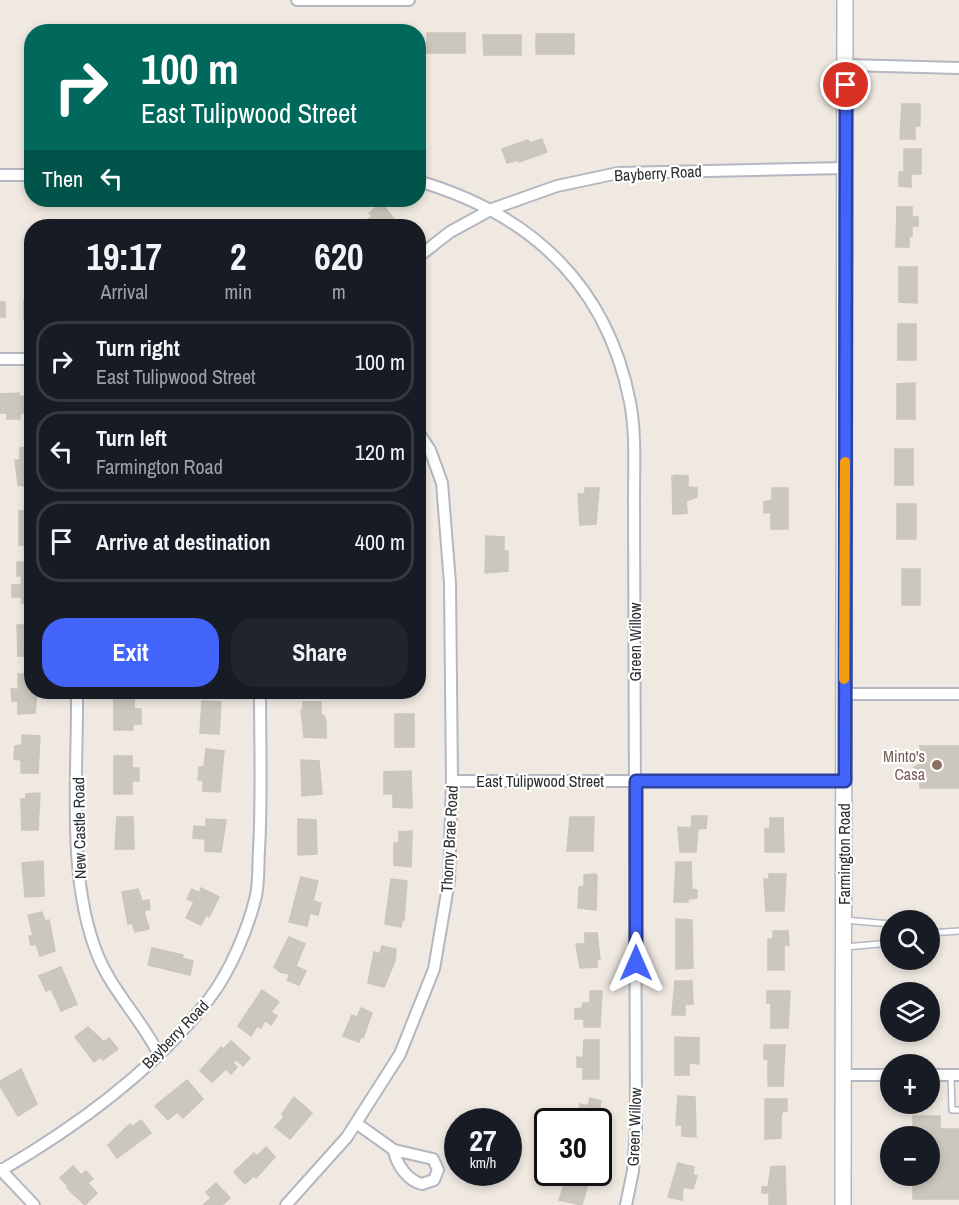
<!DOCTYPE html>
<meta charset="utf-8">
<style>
:root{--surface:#171b24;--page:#20242c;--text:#f1f3f6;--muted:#9ea1a6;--line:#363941;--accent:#4264fb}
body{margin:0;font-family:"Archivo Narrow",sans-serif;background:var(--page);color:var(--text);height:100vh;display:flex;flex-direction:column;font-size:22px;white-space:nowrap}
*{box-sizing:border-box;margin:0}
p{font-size:20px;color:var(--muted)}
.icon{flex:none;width:33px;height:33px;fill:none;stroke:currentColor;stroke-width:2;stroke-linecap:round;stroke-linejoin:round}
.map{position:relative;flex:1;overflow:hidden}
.drawer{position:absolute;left:24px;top:219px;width:402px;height:480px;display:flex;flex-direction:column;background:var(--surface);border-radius:24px;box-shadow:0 3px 9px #0003}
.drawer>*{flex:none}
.hud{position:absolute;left:24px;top:24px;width:402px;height:183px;border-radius:24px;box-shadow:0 3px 9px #0003;background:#00695c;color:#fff;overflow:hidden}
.buttons{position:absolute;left:880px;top:910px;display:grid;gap:12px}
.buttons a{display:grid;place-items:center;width:60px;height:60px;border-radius:50%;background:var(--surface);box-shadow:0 3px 9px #0003;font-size:30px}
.speed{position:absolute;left:444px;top:1108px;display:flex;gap:12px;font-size:30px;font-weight:700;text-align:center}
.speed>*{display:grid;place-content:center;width:78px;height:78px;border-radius:50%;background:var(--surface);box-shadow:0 3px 9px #0003;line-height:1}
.speed small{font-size:15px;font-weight:400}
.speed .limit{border:3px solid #111;border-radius:9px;background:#fff;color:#111}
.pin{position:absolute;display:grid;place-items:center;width:51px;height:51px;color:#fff;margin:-26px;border:3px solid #fff;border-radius:50%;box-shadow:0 2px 6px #0007}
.me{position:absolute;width:66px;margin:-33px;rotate:0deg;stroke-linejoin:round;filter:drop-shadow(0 0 4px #0008)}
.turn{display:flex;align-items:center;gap:21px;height:126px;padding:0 18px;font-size:27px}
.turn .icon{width:78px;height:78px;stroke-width:2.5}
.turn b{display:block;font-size:42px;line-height:51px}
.then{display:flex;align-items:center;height:57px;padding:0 18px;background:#0003;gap:12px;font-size:22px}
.eta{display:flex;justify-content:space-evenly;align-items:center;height:102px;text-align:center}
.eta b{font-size:36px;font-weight:700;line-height:42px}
.action{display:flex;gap:12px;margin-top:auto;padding:12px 18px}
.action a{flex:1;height:69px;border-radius:24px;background:var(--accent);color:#fff;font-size:24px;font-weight:700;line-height:69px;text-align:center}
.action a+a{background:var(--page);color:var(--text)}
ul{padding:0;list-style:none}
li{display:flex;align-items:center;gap:18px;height:81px;margin:0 12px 9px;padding:0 6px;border:3px solid var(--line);border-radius:24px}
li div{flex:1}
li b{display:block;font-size:22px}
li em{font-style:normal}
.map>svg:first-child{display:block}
</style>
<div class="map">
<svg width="959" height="1205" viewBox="0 0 959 1205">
<rect width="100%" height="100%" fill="#efe9e1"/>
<path fill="#cbc7bf" stroke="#cbc5ba" stroke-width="1.5" d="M427,33H465V53H427Z
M536,34H574V54H536Z
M483,35H521V55H484Z
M902,104H920V126H915V139H900Z
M542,139L547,152L519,162L518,160L507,163L502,149L528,140L530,143Z
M904,149H921V174H911V187L899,186V172H904Z
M381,203L395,220L388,226H360L372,216L369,213Z
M897,207H912V217H918V226H912V236L909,237V247H896Z
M899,267H917V303L899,302Z
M24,300H32V319H24Z
M0,302H5V317H0Z
M898,324H916V360H898Z
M915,383V419H897V384Z
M19,393V396L31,397V413H20V419H7V413H0V394Z
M30,447H32V487L18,485L15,460H20V448Z
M895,449H913V485H895Z
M676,475L688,476V487L697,488V497L686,501L687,513L677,514H673L672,476Z
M585,488H599L596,524L580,525L578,494H585Z
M772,488H788V529H771V512L764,513V502L772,500Z
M897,504H916V539H897Z
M19,511H32V545H19Z
M486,536L504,537V551H508V571L485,573Z
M17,562L32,563V603H22V597H12V585H21L22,576H17Z
M902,569H920V605H902Z
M17,625H32V656H18Z
M18,674H32V692H37L35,713L18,714V701H12L11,689H18Z
M114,696H134V709H141V724H133V730H114Z
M202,701L221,702L219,734L200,733Z
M303,702H321V715L324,716L326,722V738L304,737L301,710H303Z
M395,714H414V747H395Z
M22,735L40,736L38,773H21V760L14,759L15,746L22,745Z
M920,746H959V788H920V771L914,767L920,764Z
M206,749L224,751L220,792L203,791V780H198L199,767H204Z
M114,756H132V768H139V781H132V794H114Z
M301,760L319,761L322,794L302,796Z
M411,771L412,808L393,807V794H384V772Z
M40,793L38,830H22L21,799H26V794Z
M692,816H707L706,828L698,829L696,852H680L678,827L691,828Z
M117,817H133L134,849H115Z
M570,817H594L593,851H567Z
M770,818H783L784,852H765V829H770Z
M206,819L226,820L221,852L205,851V839L193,838L194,826L206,827Z
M298,819L316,820L317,854L298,855Z
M412,831L411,867L394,865V843H399V832Z
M43,861L44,896L25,897L22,863Z
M676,862H691L692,889L697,890V898L688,899V902H674Z
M594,874L597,875L596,910L578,908L579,887L584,886V875Z
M769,874H786L784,911H766L764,879H769Z
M301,877L318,881L313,901L321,903L318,915L310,913L307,926L289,922Z
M391,879L407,881L404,920H402L401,927L385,924Z
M201,888L219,897L209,917L206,915L201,925L186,918L194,902L187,899L192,889L199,893Z
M138,889L142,901L149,900L150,909L144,911L149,929L135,932L132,923L128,924L122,892Z
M42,912L45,921L49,920L55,951L40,956L36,944L31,945L29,936H33L28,915Z
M676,919L692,920L693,968L676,969Z
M773,931H788L789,945H784V970H768V939H773Z
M585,933H597L600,959H597V967L580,968L576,944H585Z
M289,937L305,944L296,966L306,971L299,985L287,980L290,974L280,972L274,967Z
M382,946L396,949L395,961L384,987L368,983L374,952L380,954Z
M152,948L183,955L182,958L193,961L190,975L148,965Z
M61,967L77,1004L61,1011L51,989L46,991L39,976Z
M675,981H692L693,1004H685V1015H672Z
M262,990L279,1002L271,1012L277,1016L271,1025L265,1020L261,1028L257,1026L251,1036L238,1026Z
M590,991H602L600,1027H584V1019H575V1009L582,1008L583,1003H590Z
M767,991H790L788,1028H771V1003H767Z
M361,1008L372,1013L363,1038L361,1036L359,1042L343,1036L352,1015L357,1017Z
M88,1027L104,1042L109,1038L118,1049L103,1060L101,1057L94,1062L75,1037Z
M675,1037L699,1038V1064L689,1063V1075H675Z
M584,1040H599V1079H583V1067H577V1057L583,1058Z
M231,1041L250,1058L243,1066L236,1059L233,1063L237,1067L231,1074L226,1069L212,1082L200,1071L221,1047L223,1049Z
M764,1045H785L783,1086H768V1059H764Z
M21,1069L37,1104L18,1116L0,1086V1081Z
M187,1080L203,1099L183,1118L177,1112L168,1120L155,1106Z
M678,1096L695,1097L696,1137L682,1136V1125H676Z
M294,1097L312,1113L290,1139L275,1127L284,1117L282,1114Z
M590,1098L601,1101L597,1122H577L580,1104L588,1106Z
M765,1099H787V1111H783L781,1116V1138L765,1139Z
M913,1116H940V1129H959V1199H913V1176H930V1137H913Z
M141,1120L151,1133L117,1158L108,1145L130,1124L132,1127Z
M266,1147L275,1157L256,1178L254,1176L245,1184L234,1172L254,1153L257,1156Z
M678,1163L694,1167L693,1175L697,1176L693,1189L683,1187L682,1200L668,1197Z
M73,1166L81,1175L86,1171L93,1179L88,1183L97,1193L85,1205L67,1188L68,1186L60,1178Z
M785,1166L786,1205H769V1193H762V1187H768L771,1167Z
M578,1173H591L582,1205L559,1200L567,1177L577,1178Z
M216,1183L230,1198L222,1205H203L211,1198L206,1192Z"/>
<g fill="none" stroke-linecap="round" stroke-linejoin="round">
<defs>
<path id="lane" d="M845,920L891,924
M930,933L959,931
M845,947L891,943
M951,1075L952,1110H959"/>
<path id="street" d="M297,0H409
M846,65L959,68
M0,175H32
M418,181C531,214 607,285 630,402C636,433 634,467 634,498L636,1128L633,1171L626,1205
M418,257L450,232L492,209L557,186L618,173L846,168
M0,359H32
M77,692C78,775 66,878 98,956C113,992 141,1019 158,1053
M844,694H959
M452,781H845
M843,1075H891
M930,1075H959
M356,1123L394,1150L433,1159L438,1170L434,1180L422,1184C408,1181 396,1164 394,1150
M0,1169L34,1205
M0,1171C76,1127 155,1069 209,999C230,972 248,929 256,896C259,881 258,865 259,850C262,798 260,744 260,692
M286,1205L347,1137L400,1054L434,969L449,881L452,781L450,583L442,483L430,450L418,432"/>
<path id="secondary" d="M843,1205L845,0"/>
</defs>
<use href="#lane" stroke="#b4b7c1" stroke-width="8"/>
<use href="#street" stroke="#b4b7c1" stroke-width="14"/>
<use href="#secondary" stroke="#b4b7c1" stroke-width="18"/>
<use href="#lane" stroke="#fff" stroke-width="5"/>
<use href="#street" stroke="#fff" stroke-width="10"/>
<use href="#secondary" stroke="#fff" stroke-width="15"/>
</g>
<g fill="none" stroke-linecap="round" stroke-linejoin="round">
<defs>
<path id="route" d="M636,963V781H845L846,85"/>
</defs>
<use href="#route" stroke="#2b41a3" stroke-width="15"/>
<use href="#route" stroke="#4264fb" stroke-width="10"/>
<path stroke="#f59e0b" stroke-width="10" d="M844,679L845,462"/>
</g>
<circle fill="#8d6e63" stroke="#fff" stroke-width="2" cx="937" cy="765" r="6"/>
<g text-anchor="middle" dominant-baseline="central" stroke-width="4.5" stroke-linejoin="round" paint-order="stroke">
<g font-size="16" fill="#2e2e2e" stroke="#fff">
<text transform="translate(658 173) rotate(-3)">Bayberry Road</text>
<text transform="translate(635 642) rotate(-90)">Green Willow</text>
<text x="540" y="781">East Tulipwood Street</text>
<text transform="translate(79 828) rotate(-91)">New Castle Road</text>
<text transform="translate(449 839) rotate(-87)">Thorny Brae Road</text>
<text transform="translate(844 854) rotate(-90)">Farmington Road</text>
<text transform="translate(175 1034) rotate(-46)">Bayberry Road</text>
<text transform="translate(634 1127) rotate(-88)">Green Willow</text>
</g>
<g font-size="16" fill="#785e54" stroke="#fff" text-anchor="end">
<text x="925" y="756">Minto's<tspan x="925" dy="18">Casa</tspan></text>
</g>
</g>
</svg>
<div class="buttons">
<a><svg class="icon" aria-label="search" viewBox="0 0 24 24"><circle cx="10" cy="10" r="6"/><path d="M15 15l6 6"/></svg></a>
<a><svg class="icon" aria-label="layers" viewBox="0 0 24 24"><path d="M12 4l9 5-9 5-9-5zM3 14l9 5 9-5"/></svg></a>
<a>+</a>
<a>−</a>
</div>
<div class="speed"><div>27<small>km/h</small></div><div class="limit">30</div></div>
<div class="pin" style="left:846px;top:85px;background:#d93025"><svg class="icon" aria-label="arrive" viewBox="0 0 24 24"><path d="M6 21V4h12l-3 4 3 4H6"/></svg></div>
<svg class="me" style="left:636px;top:963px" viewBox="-20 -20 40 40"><path d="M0-17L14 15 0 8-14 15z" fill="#4264fb" stroke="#fff" stroke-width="4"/></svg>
<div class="hud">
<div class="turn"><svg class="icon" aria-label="right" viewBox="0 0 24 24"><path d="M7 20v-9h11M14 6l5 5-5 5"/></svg><div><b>100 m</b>East Tulipwood Street</div></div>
<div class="then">Then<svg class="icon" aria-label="left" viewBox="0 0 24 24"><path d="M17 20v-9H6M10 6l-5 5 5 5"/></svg></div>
</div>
<section class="drawer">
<div class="eta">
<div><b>19:17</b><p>Arrival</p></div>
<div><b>2</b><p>min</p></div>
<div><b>620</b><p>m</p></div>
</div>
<ul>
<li><svg class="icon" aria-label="right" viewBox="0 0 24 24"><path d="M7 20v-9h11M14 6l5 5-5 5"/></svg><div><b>Turn right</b><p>East Tulipwood Street</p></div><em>100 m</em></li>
<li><svg class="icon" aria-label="left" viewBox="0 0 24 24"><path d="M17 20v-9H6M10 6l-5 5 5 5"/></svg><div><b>Turn left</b><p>Farmington Road</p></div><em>120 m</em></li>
<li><svg class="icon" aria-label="arrive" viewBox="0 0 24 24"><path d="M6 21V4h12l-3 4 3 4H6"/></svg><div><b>Arrive at destination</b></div><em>400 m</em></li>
</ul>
<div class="action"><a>Exit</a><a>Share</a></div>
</section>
</div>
